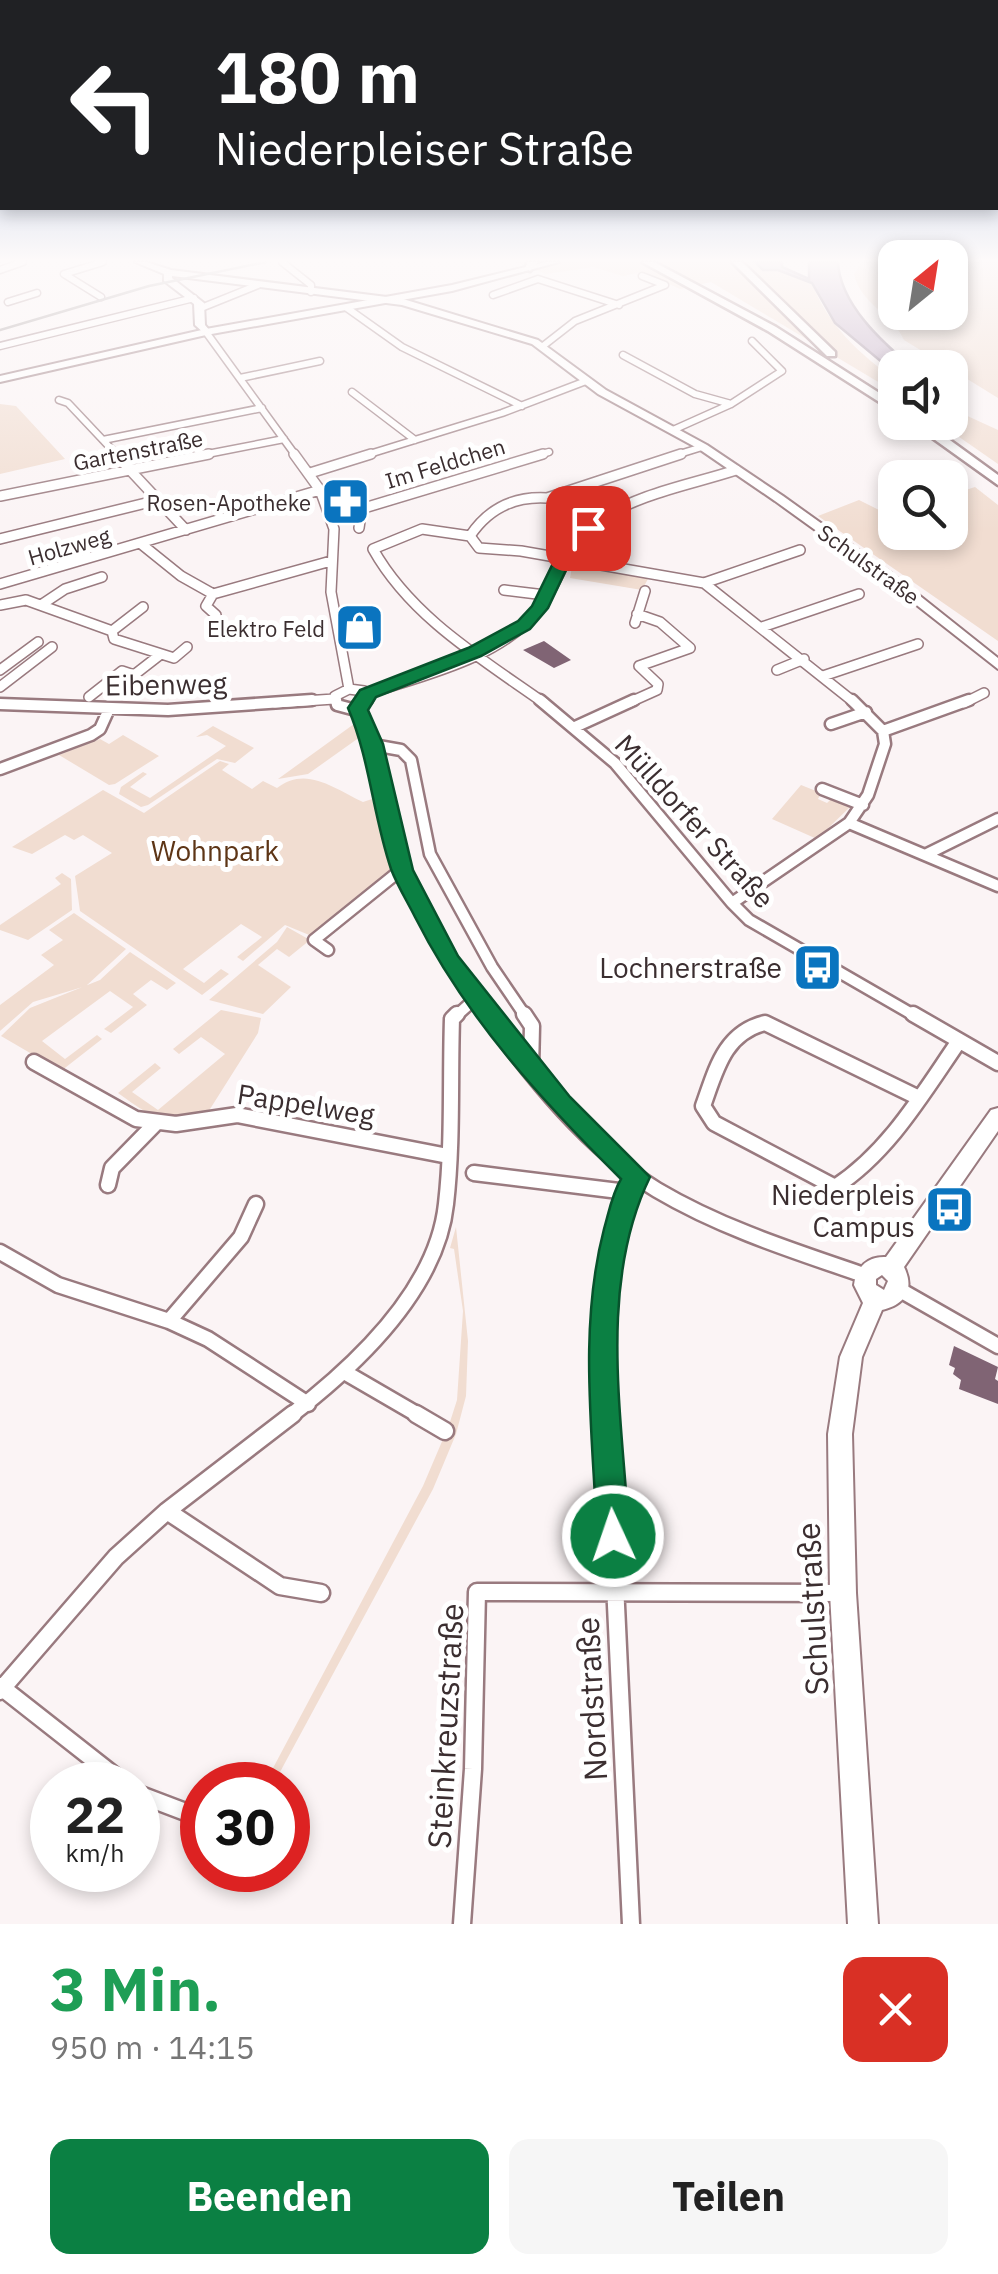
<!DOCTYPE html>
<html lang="de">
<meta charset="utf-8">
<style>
:root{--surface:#fff;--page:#f6f6f6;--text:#222;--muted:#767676;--accent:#0b8043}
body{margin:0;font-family:"IBM Plex Sans",sans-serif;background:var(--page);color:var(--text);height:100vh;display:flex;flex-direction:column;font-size:38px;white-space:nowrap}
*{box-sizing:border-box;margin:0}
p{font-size:32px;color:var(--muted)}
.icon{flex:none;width:55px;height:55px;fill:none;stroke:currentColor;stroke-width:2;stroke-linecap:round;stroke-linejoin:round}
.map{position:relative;height:1924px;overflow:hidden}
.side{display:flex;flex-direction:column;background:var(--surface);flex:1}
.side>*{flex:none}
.banner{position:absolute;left:0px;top:0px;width:1000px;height:210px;box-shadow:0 5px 15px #0003;background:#202124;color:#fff;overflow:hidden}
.needle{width:65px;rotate:30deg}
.fabs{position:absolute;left:878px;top:240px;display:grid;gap:20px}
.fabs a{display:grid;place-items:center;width:90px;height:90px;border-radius:20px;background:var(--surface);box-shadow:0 5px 15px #0003;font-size:50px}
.speed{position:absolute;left:30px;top:1762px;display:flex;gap:20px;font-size:50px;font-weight:700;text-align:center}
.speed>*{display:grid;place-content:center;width:130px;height:130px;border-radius:50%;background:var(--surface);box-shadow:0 5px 15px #0003;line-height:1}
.speed small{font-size:25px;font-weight:400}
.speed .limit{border:15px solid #d22;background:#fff;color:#111}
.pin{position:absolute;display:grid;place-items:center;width:85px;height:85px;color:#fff;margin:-42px;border-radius:20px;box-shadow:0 5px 15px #0006}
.me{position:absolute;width:110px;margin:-55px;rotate:357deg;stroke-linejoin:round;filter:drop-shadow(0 0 8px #0008)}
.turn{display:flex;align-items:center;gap:35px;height:210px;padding:0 50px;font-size:45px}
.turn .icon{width:130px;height:130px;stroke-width:2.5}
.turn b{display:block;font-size:70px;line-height:85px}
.round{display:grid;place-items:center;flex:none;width:105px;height:105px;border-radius:20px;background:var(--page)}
.headline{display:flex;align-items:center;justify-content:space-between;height:170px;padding:0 50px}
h1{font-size:60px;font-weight:700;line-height:75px;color:#1e9e55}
.cta{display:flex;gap:20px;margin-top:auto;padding:20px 50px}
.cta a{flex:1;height:115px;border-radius:20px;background:var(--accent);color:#fff;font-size:40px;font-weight:700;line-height:115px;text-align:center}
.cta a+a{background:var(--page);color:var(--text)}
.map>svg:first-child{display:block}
</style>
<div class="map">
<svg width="998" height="1924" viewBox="0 0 998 1924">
<rect width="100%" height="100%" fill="#fbf4f5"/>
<path fill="#f1ddd1" d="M515,262H755L763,270H778L812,283C827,324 860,355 895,379V392L711,282L680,289L643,272L623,276L593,267L546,274Z
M862,262H895V312H950V262H998V398L904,340C892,313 861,305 854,274Z
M0,404L16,406L65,459L0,474Z
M950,408L998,430V464L939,423L950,422Z
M975,487L998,505V641L818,516L859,500L887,514L895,512V532H950V495Z
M578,564L649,577L642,590L570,578L572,567Z
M354,724L360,737L308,774L278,779Z
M213,726L254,748L235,763L217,759L148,805L141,807L119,794L121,787L143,772L147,774L130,787L150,798L226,746L207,735L196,737Z
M123,735L159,756L115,784L109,785L59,755L100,739L109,744Z
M220,761L229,764L222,770L252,789L263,781L277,788C306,765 335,789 363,802L372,799L393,870L314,937L285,925L243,961L237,957L262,937L241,924L183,969L204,983L221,969L229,974L202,995L80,911L75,876L112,853L83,835L74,840L65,835L32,854L12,847L103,790L144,813Z
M801,785L821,793L818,799L827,803L833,797L851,806L817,839L772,819Z
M62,873L71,879L72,910L28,940L0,930V925L61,884L55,878Z
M74,913L126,949L86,986L33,1002L0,1031V1005L54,965L41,955L63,940L49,930Z
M287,927L310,940L289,957L277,949L258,965L291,987L263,1014L209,1000L277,942Z
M130,952L176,983L167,990L151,980L133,994L147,1005L111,1033L104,1029L133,1007L110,991L42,1041L65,1059L97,1035L102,1039L61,1071L1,1036L30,1008L100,980Z
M221,1010L261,1018L258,1033L205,1117C163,1125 151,1117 118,1093L155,1063L161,1068L132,1092L158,1110L225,1054L201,1037L179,1054L173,1049Z
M456,1227L468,1341L466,1396L456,1434L433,1489L273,1785H264L423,1486L449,1425L457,1400L463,1311L454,1249L450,1248Z"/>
<path fill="#bda8c2" stroke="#968396" stroke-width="2.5" d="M755,262H782V267L809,279V262H838C840,304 882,342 912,367L895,368V373L835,323L812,283L778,270H763Z"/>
<path fill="#806474" d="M544,641L571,660L554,668L523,650Z
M954,1346L998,1367L995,1379L998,1381V1404L959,1389L961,1380L953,1374L955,1368L949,1365Z"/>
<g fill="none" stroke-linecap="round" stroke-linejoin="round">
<defs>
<path id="street-far4" d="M282,262L311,285V292
M0,270L23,262
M493,295L538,279L619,305
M101,297L64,274L103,262
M8,302L37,293
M201,308L258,285
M347,308L402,347L522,406
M206,332L296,456
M0,346L194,298
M543,346L575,321L665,285L642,276
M623,355L695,394L731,404
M240,378L320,361
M352,392L415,440
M59,400L68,403L118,456
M673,430L731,404L782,371L752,341
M103,440L262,408
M197,456L284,439
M363,456L502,413L586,381
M534,456L549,452
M673,456L702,447"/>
<path id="street-far3" d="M115,454L186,530
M294,454L320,490L334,529L331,592L349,689
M310,473L371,454
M0,496L209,454
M352,511L360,521L359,528
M331,518L543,454
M470,536C488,509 513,496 547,498L681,454
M0,539L158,500
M140,543L181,576L213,594L206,606L216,615
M704,583L800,550
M0,584L320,490
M504,590L545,595
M213,594L331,561
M0,605L26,600L112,631L114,639L174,658L187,647
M41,605L65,589L102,577
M635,623L645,591
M762,627L859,594
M112,631L143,607
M0,670L38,642
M777,670L804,659
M823,676L918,644
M0,687L52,647
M367,694C423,675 500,659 539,609C561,580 566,543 598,521C639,493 690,485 736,470
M89,697L122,671L134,675L161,654
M275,703L334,699
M337,703L335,696L349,689L364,691L366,703
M544,703C482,659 411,617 373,549L422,529L470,536L479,548L521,551L704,583L855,703
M628,703L657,690L658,684L639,666L690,648L660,622L637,614
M964,703L984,693"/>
<path id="street-far2" d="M336,700L337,705L352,709L367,700
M540,700L615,763L732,903
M0,704L168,710L312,700
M358,708C380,761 384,818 403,871C422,924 454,972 487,1017
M831,724L866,712
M575,727L634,700
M883,731L969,700
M373,745L401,750L411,760L430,854L492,967L526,1017
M0,769L91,735L100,729L109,709
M822,789L863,805
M849,823L998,886
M925,855L998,819
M732,903L749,920L917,1017
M732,903L849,823L868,795L885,744L883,731L852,700
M328,950L314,940L402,869
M455,1017L475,999"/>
<path id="street-far1" d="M486,1014C533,1078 588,1148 657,1190C721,1228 794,1251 864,1275
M524,1014L532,1026L531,1070
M913,1014L998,1063
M34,1062L136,1119L176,1124L237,1115L448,1156
M919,1098L765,1023C724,1033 716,1070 703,1106L714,1123L835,1187C889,1152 923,1093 959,1041
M474,1173L627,1192
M108,1185L112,1168L155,1124
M0,1252L58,1285L169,1321L208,1339L308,1404
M900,1290L998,1346
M169,1321L241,1237L256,1204
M346,1373L420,1416
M290,1416C354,1367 437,1290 446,1204C453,1143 450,1080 452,1019L457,1014
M608,1416C604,1336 596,1250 637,1177"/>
<path id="street" d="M416,1414L445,1431
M607,1414L631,1924
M167,1511L280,1586L321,1593
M0,1686L126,1785
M0,1691L116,1557L167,1511L293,1414
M138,1794L196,1816
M462,1924L473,1769L477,1592L843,1593"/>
<path id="secondary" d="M135,262H146L171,270L403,299L538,340L606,390L707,445L783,496L895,576L998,658V669L886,581L775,501L699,449L598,394L532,344L402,305L172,276V278L204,303L205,325L211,332L206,335L195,325L194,304L164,281V274Z
M998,1108V1131L904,1267C915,1289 905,1305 882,1310L862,1357L852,1434L856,1593L878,1924H848L830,1593L828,1434L840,1357L863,1303L854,1285C856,1267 868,1256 886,1257L991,1110ZM882,1275L888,1281L884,1290L876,1285V1279Z"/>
<path id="primary" d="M546,262H559L452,291L206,335L0,382V376L206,329L452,285Z"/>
<path id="highway" d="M528,262H538L530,271L525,268Z
M642,262H654L776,327L895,403V412L768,331Z
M732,262H742L835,352V356H827Z
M910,422H925L998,475V485Z"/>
</defs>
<use href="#street-far4" stroke="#997a7f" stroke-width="9"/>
<use href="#street-far3" stroke="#997a7f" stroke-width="12"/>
<use href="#street-far2" stroke="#997a7f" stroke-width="15"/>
<use href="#street-far1" stroke="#997a7f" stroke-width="19"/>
<use href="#street" stroke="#997a7f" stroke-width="21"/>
<use href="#secondary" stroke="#997a7f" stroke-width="4"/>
<use href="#primary" stroke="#997a7f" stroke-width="4"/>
<use href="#highway" stroke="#997a7f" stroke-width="5"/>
<use href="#street-far4" stroke="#fff" stroke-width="6"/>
<use href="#street-far3" stroke="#fff" stroke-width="9"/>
<use href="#street-far2" stroke="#fff" stroke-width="10"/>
<use href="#street-far1" stroke="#fff" stroke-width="14"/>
<use href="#street" stroke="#fff" stroke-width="16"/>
<use href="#secondary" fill="#fff" fill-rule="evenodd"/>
<use href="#primary" fill="#fff" fill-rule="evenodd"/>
<use href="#highway" fill="#fff" fill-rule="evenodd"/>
<path stroke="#998f90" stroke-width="2.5" d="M0,330L149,286L266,262"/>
</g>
<linearGradient id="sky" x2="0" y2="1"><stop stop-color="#97afd9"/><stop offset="0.49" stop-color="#fdfafa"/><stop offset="1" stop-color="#fdfafa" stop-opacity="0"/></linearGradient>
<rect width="998" height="531" fill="url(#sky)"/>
<path fill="#0b8043" stroke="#07532c" stroke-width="2.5" d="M582,525L596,528L576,549L548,608L530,629L481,656L376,697L368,710L383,744L413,870L458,956L570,1097L650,1177C597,1286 623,1419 629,1536L624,1548L613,1552L602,1548L597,1536C593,1435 578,1329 604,1229C609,1212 612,1194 621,1179C541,1100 466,1018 415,917C407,901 397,885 391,869C373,816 370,760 348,708L360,690L468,648L518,621L532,606L561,547Z"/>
<defs>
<symbol id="pharmacy-square" viewBox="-11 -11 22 22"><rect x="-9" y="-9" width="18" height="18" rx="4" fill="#0a74bf" stroke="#fff"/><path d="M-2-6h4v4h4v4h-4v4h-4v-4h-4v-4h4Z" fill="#fff"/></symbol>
<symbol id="shop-square" viewBox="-11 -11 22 22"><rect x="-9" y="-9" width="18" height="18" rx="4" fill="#0a74bf" stroke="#fff"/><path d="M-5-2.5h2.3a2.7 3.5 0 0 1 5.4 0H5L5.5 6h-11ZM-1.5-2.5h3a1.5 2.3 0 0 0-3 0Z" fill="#fff"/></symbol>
<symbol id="bus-square" viewBox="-11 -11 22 22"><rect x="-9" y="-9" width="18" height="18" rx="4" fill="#0a74bf" stroke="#fff"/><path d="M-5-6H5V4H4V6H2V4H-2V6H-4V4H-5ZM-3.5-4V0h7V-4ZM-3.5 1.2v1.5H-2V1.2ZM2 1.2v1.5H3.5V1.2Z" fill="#fff"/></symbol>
</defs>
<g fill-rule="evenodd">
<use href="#pharmacy-square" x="318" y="474" width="55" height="55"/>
<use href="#shop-square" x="332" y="600" width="55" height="55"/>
<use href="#bus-square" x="790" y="940" width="55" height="55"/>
<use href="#bus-square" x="922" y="1182" width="55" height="55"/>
</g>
<g text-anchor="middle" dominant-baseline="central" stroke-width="10" stroke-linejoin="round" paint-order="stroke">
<g font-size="22" fill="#3b2e30" stroke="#fff">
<text transform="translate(138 450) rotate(-11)">Gartenstraße</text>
<text transform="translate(445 463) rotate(-17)">Im Feldchen</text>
<text transform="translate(69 546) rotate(-16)">Holzweg</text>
<text transform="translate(869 564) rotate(36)">Schulstraße</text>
</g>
<g font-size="22" fill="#3b2e30" stroke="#fff" text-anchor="end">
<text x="311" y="502">Rosen-Apotheke</text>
<text x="325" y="628">Elektro Feld</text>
</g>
<g font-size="28" fill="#3b2e30" stroke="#fff">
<text transform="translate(166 684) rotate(-1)">Eibenweg</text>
<text transform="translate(695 821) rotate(48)">Mülldorfer Straße</text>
<text transform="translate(306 1104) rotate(9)">Pappelweg</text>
</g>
<g font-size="28" fill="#5d3516" stroke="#fff">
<text x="215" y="850">Wohnpark</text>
</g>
<g font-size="28" fill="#3b2e30" stroke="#fff" text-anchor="end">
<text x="782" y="967">Lochnerstraße</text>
<text x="915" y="1194">Niederpleis<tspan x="915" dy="32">Campus</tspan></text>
</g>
<g font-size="32" fill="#3b2e30" stroke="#fff">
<text transform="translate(812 1609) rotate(-93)">Schulstraße</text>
<text transform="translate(591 1699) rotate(-93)">Nordstraße</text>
<text transform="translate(445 1726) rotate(-87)">Steinkreuzstraße</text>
</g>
</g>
</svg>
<div class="fabs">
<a><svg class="needle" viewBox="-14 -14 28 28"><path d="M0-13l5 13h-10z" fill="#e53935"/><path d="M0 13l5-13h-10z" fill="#767676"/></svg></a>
<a><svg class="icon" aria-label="sound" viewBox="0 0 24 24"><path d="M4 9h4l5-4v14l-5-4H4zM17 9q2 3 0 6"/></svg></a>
<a><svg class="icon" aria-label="search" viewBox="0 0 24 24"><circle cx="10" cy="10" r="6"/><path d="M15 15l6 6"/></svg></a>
</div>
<div class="speed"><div>22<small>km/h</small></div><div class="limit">30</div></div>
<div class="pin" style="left:588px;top:528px;background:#d93025"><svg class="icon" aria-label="arrive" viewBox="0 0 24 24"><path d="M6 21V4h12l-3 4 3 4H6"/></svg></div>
<svg class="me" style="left:613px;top:1536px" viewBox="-20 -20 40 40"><circle r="17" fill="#0b8043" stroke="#fff" stroke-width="3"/><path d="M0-11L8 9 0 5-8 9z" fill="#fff"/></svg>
<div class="banner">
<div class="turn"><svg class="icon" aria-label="left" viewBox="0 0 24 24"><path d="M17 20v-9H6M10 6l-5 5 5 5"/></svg><div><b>180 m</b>Niederpleiser Straße</div></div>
</div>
</div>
<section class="side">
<div class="headline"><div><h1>3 Min.</h1><p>950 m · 14:15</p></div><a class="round" style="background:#d93025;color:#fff"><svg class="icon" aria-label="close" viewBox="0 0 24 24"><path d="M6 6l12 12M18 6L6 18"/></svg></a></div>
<div class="cta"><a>Beenden</a><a>Teilen</a></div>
</section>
